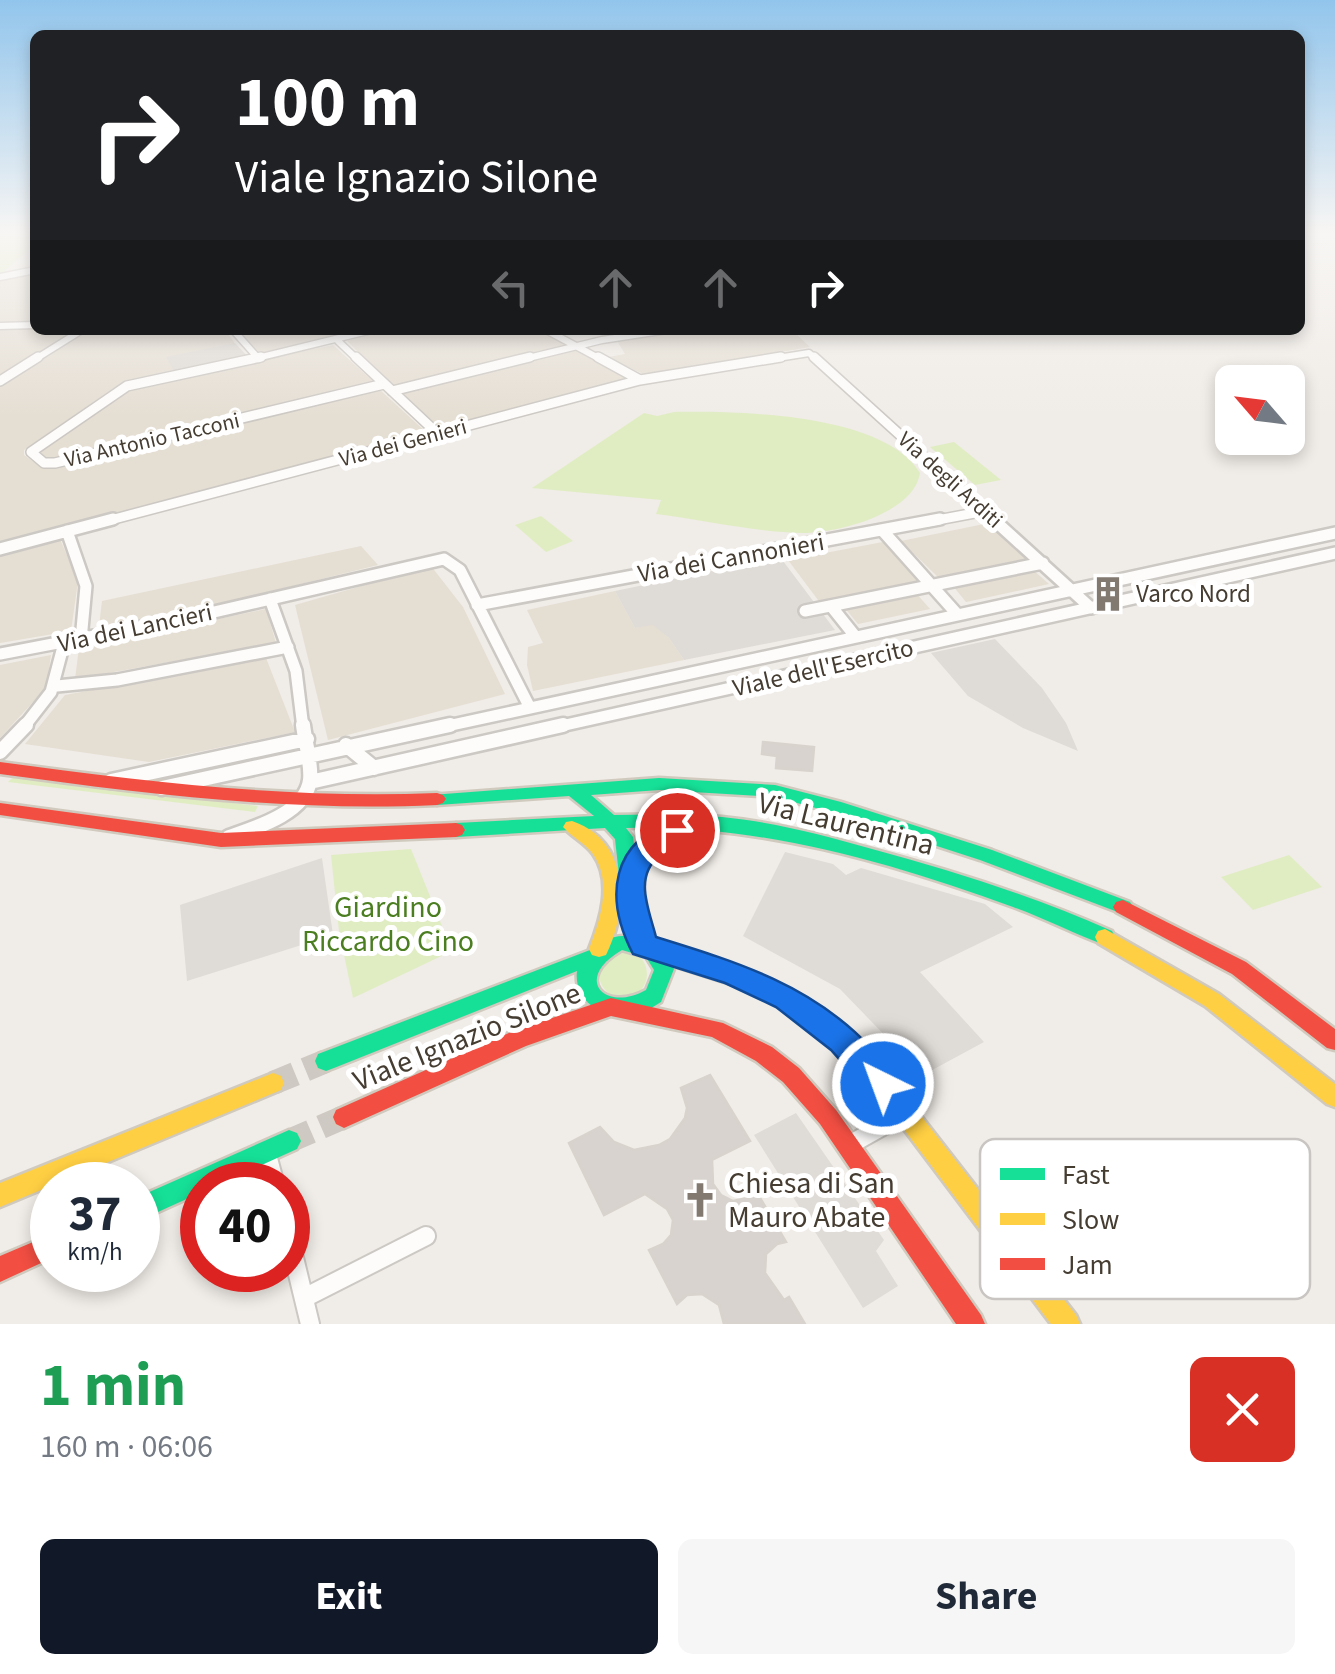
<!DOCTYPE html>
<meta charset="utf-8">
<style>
:root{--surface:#fff;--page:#f6f6f7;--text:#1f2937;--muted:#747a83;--accent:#111827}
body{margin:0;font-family:"Source Sans 3",sans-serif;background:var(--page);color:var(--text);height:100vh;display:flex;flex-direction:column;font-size:38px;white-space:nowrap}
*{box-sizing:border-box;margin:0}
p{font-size:32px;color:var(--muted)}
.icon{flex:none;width:55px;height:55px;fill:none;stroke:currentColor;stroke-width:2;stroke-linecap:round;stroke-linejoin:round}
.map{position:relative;height:1324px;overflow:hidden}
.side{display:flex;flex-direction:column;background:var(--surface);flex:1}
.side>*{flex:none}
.banner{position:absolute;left:30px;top:30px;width:1275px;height:305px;border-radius:15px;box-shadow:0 5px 15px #0003;background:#202124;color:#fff;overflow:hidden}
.needle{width:65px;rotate:298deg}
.buttons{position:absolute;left:1215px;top:365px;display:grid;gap:20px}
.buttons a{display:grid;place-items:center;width:90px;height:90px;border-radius:15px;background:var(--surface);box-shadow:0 5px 15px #0003;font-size:50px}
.speed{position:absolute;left:30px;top:1162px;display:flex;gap:20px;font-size:50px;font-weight:700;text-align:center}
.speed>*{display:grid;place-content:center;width:130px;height:130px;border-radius:50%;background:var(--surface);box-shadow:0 5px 15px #0003;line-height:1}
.speed small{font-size:25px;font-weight:400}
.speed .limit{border:15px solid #d22;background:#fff;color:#111}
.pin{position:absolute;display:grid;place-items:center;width:85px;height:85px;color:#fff;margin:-42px;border:5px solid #fff;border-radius:50%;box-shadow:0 2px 10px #0007}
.me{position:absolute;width:110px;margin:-55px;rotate:318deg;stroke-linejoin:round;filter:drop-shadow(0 0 8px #0008)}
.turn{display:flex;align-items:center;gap:35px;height:210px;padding:0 40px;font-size:45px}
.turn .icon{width:130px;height:130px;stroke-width:2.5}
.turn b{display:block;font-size:70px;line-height:85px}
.lanes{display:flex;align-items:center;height:95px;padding:0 40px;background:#0003;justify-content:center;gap:50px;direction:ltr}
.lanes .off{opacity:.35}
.round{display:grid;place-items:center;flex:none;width:105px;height:105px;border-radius:15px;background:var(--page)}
.head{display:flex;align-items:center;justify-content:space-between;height:170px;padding:0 40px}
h1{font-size:60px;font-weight:700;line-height:75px;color:#1e9e55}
.primary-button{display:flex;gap:20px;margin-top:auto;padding:20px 40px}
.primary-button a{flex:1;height:115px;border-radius:15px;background:var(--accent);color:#fff;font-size:40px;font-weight:700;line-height:115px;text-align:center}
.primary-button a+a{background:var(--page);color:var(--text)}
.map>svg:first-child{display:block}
</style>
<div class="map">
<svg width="1335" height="1324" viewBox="0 0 1335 1324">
<rect width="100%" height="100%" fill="#f0ece7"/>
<path fill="#e5ded3" d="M35,272V322L0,323V279Z
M35,327L76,330L0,376V328Z
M90,330H225L246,358L131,382L112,389L24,450V455L41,467L378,388L427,433L0,547V385Z
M238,330H362L262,355Z
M382,330H538L568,346L394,388L347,341Z
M694,330H792L810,347L645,375L608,357L625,354L617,341Z
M333,345L375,383L54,459L47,460L39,450L132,386Z
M574,349L632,379L440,429L398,392Z
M989,523L1033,561L941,580L901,541Z
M60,539L78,581L71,631L0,643V555Z
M883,542L922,583L821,604L788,560Z
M361,546L378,565L232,601L99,627L102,601Z
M431,566L463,607L505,694L328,740L295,605Z
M1033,570L1049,584L966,602L953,586Z
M615,591L635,628L653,624L669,638L684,660L533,691L527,665L528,647L543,643L527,610Z
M915,592L930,609L858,624L844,607Z
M266,609L276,643L75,679L79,648Z
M51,655L46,688L0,738V665Z
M266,658L295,732L149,762L25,744L65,695Z"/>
<path fill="#e0edc3" d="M0,232H35V244L0,275Z
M674,412C738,411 884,413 920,473C914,513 839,533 803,533C755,532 704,520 656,514L661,500L532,488L644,413L657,416Z
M954,442L1001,480L975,485L930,447Z
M541,516L573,541L546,552L515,525Z
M13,777L258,806L255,812L8,782Z
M411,849L452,951L353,998L339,931L331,855Z
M1289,855L1322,887L1253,910L1221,877Z
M599 974a24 24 0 1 1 48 0a24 24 0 1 1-48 0Z"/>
<path fill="#dfdbd6" d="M235,343L250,359L176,374L166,357Z
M780,557L835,630L684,660L669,638L653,625L635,628L615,591Z
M995,639L1042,688L1066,723L1078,751L1023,728L968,696L931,653Z
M785,852L833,864L846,875L861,868L985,904L1013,927L920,972L984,1042L923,1075L840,989L743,936Z
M322,858L333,935L187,981L180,905Z
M796,1113L884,1240L876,1251L898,1286L863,1308L754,1135Z"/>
<path fill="#d8d3ce" stroke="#d8d3cc" stroke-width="2.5" d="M763,742L814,747L812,771L776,768L777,756L762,754Z
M710,1075L750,1141L712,1160L713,1184L721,1195L733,1201L748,1198L756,1191L786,1242L777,1244L766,1254L765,1273L784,1300L789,1297L805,1324H724L719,1305L702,1294L687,1295L677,1304L649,1250L663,1244L671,1235L673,1220L667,1209L645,1194L604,1215L569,1143L600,1127L614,1142L634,1150L659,1145L670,1139L685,1118L687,1108L681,1088Z"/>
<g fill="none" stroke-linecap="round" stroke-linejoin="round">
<path stroke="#cec9c3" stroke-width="24" stroke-dasharray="24 11" stroke-linecap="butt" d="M273,1083L326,1061
M289,1141L344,1117"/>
<defs>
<path id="street-far4" d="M0,277L35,270
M0,326L35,325
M233,330L259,359
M546,330L602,360
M338,341L358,360
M34,360L82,330
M249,360L372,330
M520,360L602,340L667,330
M765,360L809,353L817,360"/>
<path id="street-far3" d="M261,357L127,386L31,452L44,463H55L384,384
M356,357L438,434
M598,357L640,380
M814,357L996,522
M0,381L38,357
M392,391L530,357
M103,522L640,380L781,357
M927,522L985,511"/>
<path id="street-far2" d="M993,519L1091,608
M882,530L957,614
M67,531L86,586L81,640
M0,549L113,519
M270,599L296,671L303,728
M477,605L940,519
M831,606L855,636
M805,611L1043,563
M0,654L188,618L444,559L460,570L529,706
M57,686L117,680L288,647
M23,728L51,692L64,643
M438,728L1335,533
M552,728L1335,553"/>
<path id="street-far1" d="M346,745L374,768
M0,752L26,725
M111,781L307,739
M310,782L563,725
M162,788L450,725
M229,837C255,828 306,813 310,780C312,764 305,742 303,725
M631,871L660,839L688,824"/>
<path id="street" d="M849,1145L906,1113
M266,1151L274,1181
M288,1233L310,1324
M304,1298L426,1236"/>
<path id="fast" d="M659,778L775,785L841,802L992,850L1130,902L1133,907L1130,912L1123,914L980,860L838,814L775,797L659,790L591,795L614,815C650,814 686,814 722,817C773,822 823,835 872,849C954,871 1035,897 1112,931L1115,937L1112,943L1105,945C1074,934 1044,918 1013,907C889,862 759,824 626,828L633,837L642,902L652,943L660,945L674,969L661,1002C654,1006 647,1011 639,1014C610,1023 573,1005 577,971L334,1068L326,1071L318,1068L315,1061L318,1054L590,950C603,941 615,933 631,937L622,902L615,839L605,828L456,837L450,835L447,830L450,825L456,823L594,816L569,796L437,805L431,803L428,799L431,795ZM622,950L646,957L654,970L646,990C605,1013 572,979 622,950Z
M289,1130L297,1133L301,1141L297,1149L218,1185H202V1192L138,1221V1197Z"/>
<path id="slow" d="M572,821C630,841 629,908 606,955L599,957L592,955L589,949C600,921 613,882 593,854C585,843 572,837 563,827L566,822Z
M1105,929L1219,994L1335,1084V1107L1327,1104L1205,1006L1098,943L1095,937L1098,931Z
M653,943L769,979L803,997L845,1028L897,1085L1076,1315L1080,1324H1051L881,1099L829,1042L789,1009L756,992L646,957L643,951L646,945Z
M273,1073L281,1076L284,1083L281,1090L0,1207V1183Z"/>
<path id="jam" d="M0,762C146,782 290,799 437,793L443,795L446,799L443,803L437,805C290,812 146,794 0,774Z
M0,803L221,833L456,823L462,825L465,830L462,835L456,837L221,847L0,815Z
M1123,900L1246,962L1335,1029V1050L1327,1048L1232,974L1116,912L1113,907L1116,902Z
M611,998L723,1023L772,1047L799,1068L836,1110L981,1315L985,1324H956L820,1124L783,1082L756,1061L712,1037L611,1016L526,1046L344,1128L336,1124L333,1117L336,1110L511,1032Z
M52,1234V1258L0,1282V1256Z"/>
</defs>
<use href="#street-far4" stroke="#ccc8c3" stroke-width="9"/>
<use href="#street-far3" stroke="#ccc8c3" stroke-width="12"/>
<use href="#street-far2" stroke="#ccc8c3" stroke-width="16"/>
<use href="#street-far1" stroke="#ccc8c3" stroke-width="19"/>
<use href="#street" stroke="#ccc8c3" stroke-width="22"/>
<use href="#fast" stroke="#d0c9bd" stroke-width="5"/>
<use href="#slow" stroke="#d0c9bd" stroke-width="5"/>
<use href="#jam" stroke="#d0c9bd" stroke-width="5"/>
<use href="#street-far4" stroke="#fdfcfb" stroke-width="6"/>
<use href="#street-far3" stroke="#fdfcfb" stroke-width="9"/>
<use href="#street-far2" stroke="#fdfcfb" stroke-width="11"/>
<use href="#street-far1" stroke="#fdfcfb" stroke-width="14"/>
<use href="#street" stroke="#fdfcfb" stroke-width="18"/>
<use href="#fast" fill="#16e098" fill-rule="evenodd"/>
<use href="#slow" fill="#ffcf43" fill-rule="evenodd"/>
<use href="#jam" fill="#f24e42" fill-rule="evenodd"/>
</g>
<linearGradient id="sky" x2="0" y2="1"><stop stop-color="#92c5ec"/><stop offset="0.56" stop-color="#f8f6f4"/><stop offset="1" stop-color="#f8f6f4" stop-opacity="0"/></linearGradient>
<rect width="1335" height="417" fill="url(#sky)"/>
<path fill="#1a73e8" stroke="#114b97" stroke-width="2.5" d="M677,820L687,823L691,830C683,842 670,846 660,855C633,877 649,909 656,937C737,962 813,985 872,1049C882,1060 893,1070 900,1084L895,1095L883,1100L871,1095L831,1050L776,1007L725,983L633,954C604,898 610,840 677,820Z"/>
<defs>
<symbol id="building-bare" viewBox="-9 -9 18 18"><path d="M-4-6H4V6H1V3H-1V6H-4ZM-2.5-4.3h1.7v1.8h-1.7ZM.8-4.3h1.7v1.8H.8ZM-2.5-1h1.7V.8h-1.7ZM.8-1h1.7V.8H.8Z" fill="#827a71" stroke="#fff" stroke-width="2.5" paint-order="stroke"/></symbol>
<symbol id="church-bare" viewBox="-9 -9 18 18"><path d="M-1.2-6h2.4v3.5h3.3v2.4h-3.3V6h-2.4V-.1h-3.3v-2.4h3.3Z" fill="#827a71" stroke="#fff" stroke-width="2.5" paint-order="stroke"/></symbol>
</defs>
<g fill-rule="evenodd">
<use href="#building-bare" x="1083" y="569" width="50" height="50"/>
<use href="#church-bare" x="675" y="1175" width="50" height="50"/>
</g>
<g text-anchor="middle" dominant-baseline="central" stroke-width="10" stroke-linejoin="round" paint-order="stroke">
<g font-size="22" fill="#463d32" stroke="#fff">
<text transform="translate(152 440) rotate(-13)">Via Antonio Tacconi</text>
<text transform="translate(403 443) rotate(-15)">Via dei Genieri</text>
<text transform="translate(950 480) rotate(42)">Via degli Arditi</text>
</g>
<g font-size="25" fill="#463d32" stroke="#fff">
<text transform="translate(731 558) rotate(-10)">Via dei Cannonieri</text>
<text transform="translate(135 628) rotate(-12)">Via dei Lancieri</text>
<text transform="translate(823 668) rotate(-13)">Viale dell'Esercito</text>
</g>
<g font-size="25" fill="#463d32" stroke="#fff" text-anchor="start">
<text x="1136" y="594">Varco Nord</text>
</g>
<g font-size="30" fill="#463d32" stroke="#fff">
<text transform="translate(846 824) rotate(14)">Via Laurentina</text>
<text transform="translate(467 1037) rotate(-22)">Viale Ignazio Silone</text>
</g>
<g font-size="30" fill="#4b7e20" stroke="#fff">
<text x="388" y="907">Giardino<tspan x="388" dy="34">Riccardo Cino</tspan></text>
</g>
<g font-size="30" fill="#463d32" stroke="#fff" text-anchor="start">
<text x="728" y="1183">Chiesa di San<tspan x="728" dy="34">Mauro Abate</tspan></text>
</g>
</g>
<rect x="980" y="1139" width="330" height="160" rx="15" fill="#fff" stroke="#c8c5c2" stroke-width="2.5"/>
<rect x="1000" y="1168" width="45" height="12" fill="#16e098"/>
<rect x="1000" y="1213" width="45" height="12" fill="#ffcf43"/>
<rect x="1000" y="1258" width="45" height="12" fill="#f24e42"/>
<g font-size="28" fill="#463d32">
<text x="1062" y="1184">Fast</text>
<text x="1062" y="1229">Slow</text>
<text x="1062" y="1274">Jam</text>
</g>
</svg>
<div class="buttons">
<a><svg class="needle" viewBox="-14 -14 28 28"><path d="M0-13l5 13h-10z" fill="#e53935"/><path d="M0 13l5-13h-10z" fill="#747a83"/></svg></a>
</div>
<div class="speed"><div>37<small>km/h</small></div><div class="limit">40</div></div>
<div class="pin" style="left:677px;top:830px;background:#d93025"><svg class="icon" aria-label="arrive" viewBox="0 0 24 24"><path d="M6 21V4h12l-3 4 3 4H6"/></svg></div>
<svg class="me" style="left:883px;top:1084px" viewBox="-20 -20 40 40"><circle r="17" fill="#1a73e8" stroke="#fff" stroke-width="3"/><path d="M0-11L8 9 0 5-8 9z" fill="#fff"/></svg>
<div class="banner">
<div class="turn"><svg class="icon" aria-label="right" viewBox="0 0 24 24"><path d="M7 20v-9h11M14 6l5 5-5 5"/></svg><div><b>100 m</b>Viale Ignazio Silone</div></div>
<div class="lanes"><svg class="icon off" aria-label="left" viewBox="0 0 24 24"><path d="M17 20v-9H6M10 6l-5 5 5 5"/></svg><svg class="icon off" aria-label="ahead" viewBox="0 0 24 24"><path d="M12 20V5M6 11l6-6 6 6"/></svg><svg class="icon off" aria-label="ahead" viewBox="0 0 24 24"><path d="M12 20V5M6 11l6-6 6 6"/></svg><svg class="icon" aria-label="right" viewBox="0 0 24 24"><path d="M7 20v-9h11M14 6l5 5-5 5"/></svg></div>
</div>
</div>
<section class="side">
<div class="head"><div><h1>1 min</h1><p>160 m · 06:06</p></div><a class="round" style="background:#d93025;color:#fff"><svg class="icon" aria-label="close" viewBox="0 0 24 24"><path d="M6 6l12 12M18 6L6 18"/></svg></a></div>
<div class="primary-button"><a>Exit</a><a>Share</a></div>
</section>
